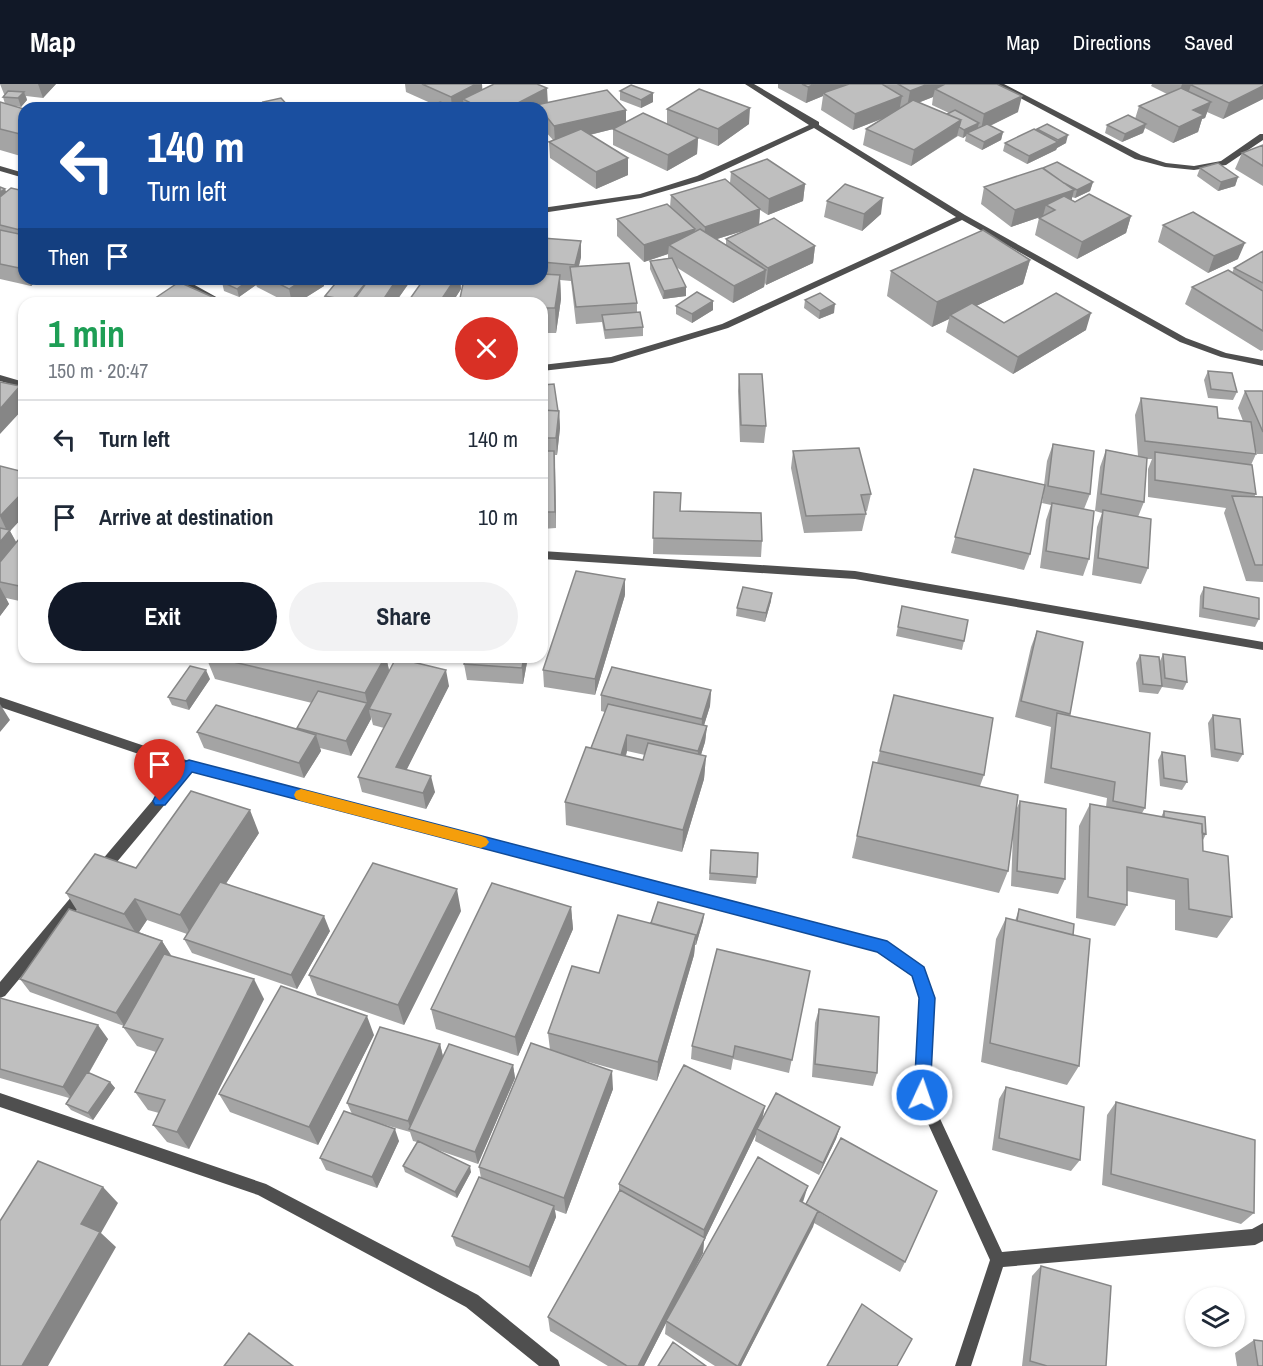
<!DOCTYPE html>
<meta charset="utf-8">
<style>
:root{--surface:#fff;--page:#f2f2f3;--text:#1f2937;--muted:#747a83;--line:#e0e1e3;--accent:#111827}
body{margin:0;font-family:"Archivo Narrow",sans-serif;background:var(--page);color:var(--text);height:100vh;display:flex;flex-direction:column;font-size:22px;white-space:nowrap}
*{box-sizing:border-box;margin:0}
p{font-size:20px;color:var(--muted)}
.icon{flex:none;width:33px;height:33px;fill:none;stroke:currentColor;stroke-width:2;stroke-linecap:round;stroke-linejoin:round}
.map{position:relative;flex:1;overflow:hidden}
.sheet{position:absolute;left:18px;top:213px;width:530px;height:366px;display:flex;flex-direction:column;background:var(--surface);border-radius:18px;box-shadow:0 2px 4px #0004}
.sheet>*{flex:none}
.banner{position:absolute;left:18px;top:18px;width:530px;height:183px;border-radius:18px;box-shadow:0 2px 4px #0004;background:#1a4fa0;color:#fff;overflow:hidden}
.controls{position:absolute;left:1185px;top:1203px;display:grid;gap:12px}
.controls a{display:grid;place-items:center;width:60px;height:60px;border-radius:50%;background:var(--surface);box-shadow:0 2px 4px #0004;font-size:30px}
.pin{position:absolute;display:grid;place-items:center;width:51px;height:51px;color:#fff;margin:-62px -26px;border-radius:50% 50% 50% 0;rotate:-45deg;box-shadow:0 0 6px #0007}
.pin .icon{rotate:45deg}
.me{position:absolute;width:66px;margin:-33px;rotate:3deg;stroke-linejoin:round;filter:drop-shadow(0 0 4px #0008)}
.turn{display:flex;align-items:center;gap:21px;height:126px;padding:0 30px;font-size:27px}
.turn .icon{width:78px;height:78px;stroke-width:2.5}
.turn b{display:block;font-size:42px;line-height:51px}
.then{display:flex;align-items:center;height:57px;padding:0 30px;background:#0003;gap:12px;font-size:22px}
.round{display:grid;place-items:center;flex:none;width:63px;height:63px;border-radius:32px;background:var(--page)}
.overview{display:flex;align-items:center;justify-content:space-between;height:102px;padding:0 30px}
h1{font-size:36px;font-weight:700;line-height:45px;color:#1e9e55}
.action{display:flex;gap:12px;margin-top:auto;padding:12px 30px}
.action a{flex:1;height:69px;border-radius:36px;background:var(--accent);color:#fff;font-size:24px;font-weight:700;line-height:69px;text-align:center}
.action a+a{background:var(--page);color:var(--text)}
ul{padding:0;list-style:none}
li{display:flex;align-items:center;gap:18px;height:78px;padding:0 30px;border-top:2px solid var(--line)}
li div{flex:1}
li b{display:block;font-size:22px}
li em{font-style:normal}
header{display:flex;align-items:center;gap:36px;box-sizing:border-box;height:84px;padding:0 30px;background:var(--accent);color:#fff}
header strong{font-size:28px}
nav{display:flex;gap:33px;margin-inline-start:auto;font-size:21px}
.map>svg:first-child{display:block}
</style>
<header>
<strong>Map</strong>
<nav><a>Map</a><a>Directions</a><a>Saved</a></nav>
</header>
<div class="map">
<svg width="1263" height="1282" viewBox="0 0 1263 1282">
<rect width="100%" height="100%" fill="#fff"/>
<g fill="none" stroke-linecap="round" stroke-linejoin="round">
<path fill="#4f4f4f" fill-rule="evenodd" d="M745,0H754L819,38V41L965,131L1186,254L1226,269L1263,276V282L1221,273L1180,258L962,136L728,244L612,279L542,287V281L611,273L722,240L956,133L814,44L703,96L641,114L542,129V124L640,110L697,92L809,41Z
M994,0H1004L1141,71L1166,79L1194,82L1221,77L1260,50H1263V56L1226,81L1194,86L1165,83L1135,75Z
M0,82L24,89V94L0,87Z
M173,195H184L227,219H216Z
M0,291L24,298V304L0,297Z
M542,467L855,487L1263,558V566L855,495L542,475Z
M0,613L189,677L886,858L923,884L934,914L929,1011L1002,1168L1252,1145L1263,1139V1157L1255,1161L1003,1183L971,1282H955L990,1176L915,1011L920,914L912,892L877,867L192,688L106,791L101,793L96,791L94,787L96,783L180,684L0,623Z
M82,804L87,806L89,810L87,814L5,912L0,914V898L77,806Z
M0,1009L266,1100L478,1211L558,1276L560,1282H539L466,1223L258,1111L0,1023Z"/>
</g>
<path fill="#a4a4a4" fill-rule="evenodd" d="M0,0H56L43,14L26,12L27,16L21,23L14,22L24,25V73L0,66V18L5,20L3,13L5,10H4Z
M405,0H482V6L548,19L626,26V38L667,40V25L749,40L718,62L698,54L697,70L667,87L613,61V45L590,51L628,74V91L596,105L550,74L549,58L553,56L545,47L546,50L542,56V24H464L435,21L406,8Z
M778,0H997L1018,28L990,42L1003,48L1001,56L982,66L965,57L966,52L963,54L958,52L911,82L863,61L866,45L884,34L853,46L821,26L823,12L806,19L778,4ZM933,13L932,21L949,29L947,30L918,19Z
M1152,0H1263V15L1223,35L1207,28L1205,34L1202,35L1198,48L1173,59L1145,44L1143,49L1122,58L1105,49L1107,41L1135,35L1139,22L1167,10L1151,2Z
M620,7L653,9V18L641,24L620,16Z
M1037,45L1066,59L1057,64L1056,66L1027,80L1003,67L1005,59L1037,46Z
M1263,61V102L1235,85L1242,69Z
M1200,84L1238,93L1235,102L1218,107L1197,92Z
M731,88L805,100L803,117L768,131L760,126L759,140L815,162L813,179L766,201L765,199L764,203L733,219L676,183L686,212L663,215L650,185V177L668,174V170L644,178L617,152V135L670,123L671,111L730,99ZM749,145L726,155V161L717,155Z
M1093,98L1090,107L1075,114L1072,113V116L1075,118L1131,132L1126,149L1077,175L1035,151L1039,134L1043,132L1011,143L981,120L984,103Z
M0,103L6,108L24,107V195H39L31,202L0,195Z
M827,117L881,130L862,147L824,133Z
M1163,141L1238,175L1208,189L1158,158Z
M542,154L581,157V173L579,182L637,219V228L643,243V252L605,255L602,238L576,240L571,197L560,196L561,215L556,249H542Z
M1263,167V266L1261,267L1185,220L1192,203L1232,189L1234,184Z
M1030,176L1023,200L976,222L1004,239L1086,246L1013,290L946,248L949,235L932,243L887,212L891,187Z
M227,195H335L325,201L324,200V202L297,219H288L257,203L256,201L239,213L224,207L222,198Z
M339,195H460L461,205L452,219H407L421,199L409,197V199L395,219H318L326,213L325,212Z
M805,216L834,229L819,235L804,224Z
M676,222L713,226L692,239L676,230Z
M1208,287L1237,308L1233,316L1208,314L1204,296Z
M739,290L766,342L764,359L740,358L738,307Z
M542,301L558,327H559L560,344L557,371H555L556,444L542,445Z
M1245,307H1263V370H1257L1256,367V370L1251,381L1256,410L1254,413H1263V498L1246,497L1224,429L1226,424L1148,413V385L1152,375H1147L1144,418L1138,433L1148,484L1141,500L1092,491L1097,443L1102,429L1095,427L1100,383L1106,366L1138,372L1135,331L1141,314L1218,334L1243,337L1238,324Z
M1053,360L1090,410L1084,425L1089,475L1083,492L1040,484L1046,436L1051,421L1042,419L1044,407L1030,470L1024,486L951,469L974,385L1044,401L1047,377Z
M793,367L871,410L867,427L865,428L866,430L862,447L804,449L791,384Z
M0,382L24,388V432L10,447L16,459L24,449V518L6,514L9,520L0,532Z
M654,408L680,427L762,457L761,473L653,470Z
M1204,503L1259,535L1255,543L1199,533L1200,512Z
M625,511L595,611L544,603L543,586Z
M771,517L765,538L736,532L737,524Z
M902,522L964,557L962,566L896,552Z
M1037,547L1070,630L1069,632L1145,724L1142,729L1161,733L1164,727L1206,750L1203,756V767L1232,833L1217,854L1175,846V816L1127,807V821L1115,842L1076,834L1079,742L1090,720L1106,723L1107,714L1044,699L1051,643L1015,633L1031,563Z
M1163,570L1187,598L1183,606L1162,603L1158,610L1139,608L1136,579L1140,571L1160,577Z
M206,573H386L389,586L449,602L406,686L435,708L426,725L362,708L358,693L384,644L373,641L371,633V635L351,672L320,664L321,667L304,694L204,664L197,648L298,645L297,644L312,619L215,595Z
M466,573H528L523,600L467,596L464,580Z
M210,595L189,626L172,621L168,613Z
M711,606L710,622L704,641L707,642L705,658L701,671L706,672L704,695L682,768L566,741L565,718L591,664L605,628L601,627V611ZM627,667L645,671L643,676L626,672Z
M894,611L984,691L980,702L1016,726L1020,717L1065,795L1058,810L1011,802L1013,750L1008,787L999,809L852,774L873,678L877,679Z
M1213,631L1243,670L1238,678L1211,673L1208,639Z
M1162,668L1187,698L1182,706L1160,702L1158,676Z
M259,749L226,799L330,847L297,905L192,869L184,855L187,850L147,836L139,848L162,857L170,871L264,915L189,1065L167,1058L153,1041L159,1029L148,1026L135,1008L156,968L137,962L123,943L124,942L30,908L20,895L78,828L66,809L136,784Z
M711,766L757,793L756,800L709,796Z
M571,823L573,845L518,972L436,945L431,925Z
M1019,825L1073,851L1079,982L1067,1001L981,978L996,855L1006,834L1015,837Z
M461,827L404,941L317,911L309,891Z
M704,830L703,837L696,861H695L694,871L657,997L585,977L613,1005L566,1130L555,1126L556,1133L531,1193L456,1162L452,1152L481,1094L479,1083L550,966L548,949L599,889L651,839Z
M810,887L789,989L733,975L731,986L691,975L692,962Z
M0,914L108,955L89,989L110,998L115,1004L93,1036L71,1026L66,1020L69,1014L0,994Z
M819,925L877,989L873,1002L812,993L815,939Z
M374,951L318,1061L230,1028L219,1010Z
M440,960L443,972L513,981L515,994L478,1080L432,1064L471,1088L457,1114L405,1088L403,1082L417,1058L413,1057L410,1048L375,1038L399,1057L377,1104L326,1086L320,1074L352,1030L347,1019Z
M1006,1003L1080,1076L1071,1087L992,1066L999,1015Z
M1116,1018L1254,1129L1241,1140L1102,1101L1107,1031Z
M765,1022L762,1036L840,1043L836,1055L819,1091L755,1057L756,1050L704,1157L703,1169L682,1209L803,1119L905,1178L900,1188L814,1139L741,1282H715L665,1250L666,1239L644,1282H608L550,1247L548,1233L619,1108V1100Z
M1041,1182L1106,1282H1022L1032,1192Z
M1254,1256L1263,1282H1237L1235,1269Z"/>
<path fill="#868686" d="M38,0H56L43,14Z
M476,0H482L483,13L463,15L464,24H452L451,13Z
M815,0H851L823,9V12L806,19L808,3Z
M928,0H966L935,5L933,13L907,23L910,7Z
M1182,0H1212L1191,1L1188,10L1177,15Z
M1263,2V15L1223,35L1229,19Z
M547,4L548,21H536L537,24H508Z
M24,8L27,16L21,23L18,14Z
M653,9V18L641,24V16Z
M902,12L899,28L853,46L855,30Z
M1022,12L1018,28L981,46L984,30Z
M1211,18L1205,34L1202,35L1198,48L1173,59L1179,43L1193,26Z
M750,24L749,40L718,62V45Z
M626,26V42L555,59L554,42Z
M961,36L957,52L911,82L914,66Z
M979,39L977,47L967,49L966,52L963,54L964,46Z
M1146,40L1143,49L1122,58L1125,50Z
M545,42L546,50L542,56V47Z
M1003,48L1001,56L982,66L984,58Z
M1068,51L1066,59L1057,64L1056,66L1027,80L1029,72L1058,58V56Z
M698,54L697,70L667,87L668,71Z
M628,74V91L596,105V88Z
M1238,93L1235,102L1218,107L1221,98Z
M1093,98L1090,107L1075,114L1077,106Z
M805,100L803,117L768,131L769,115Z
M5,105L12,121L0,130V108Z
M1074,106L1070,123L1055,126L1046,121L1043,132L1011,143L1015,126Z
M883,114L881,130L862,147L864,130Z
M760,125L759,142L704,159L705,143Z
M1131,132L1126,149L1077,175L1082,158Z
M695,145L694,162L669,161L668,170L644,178V161Z
M581,157V173L575,197V181Z
M1245,159L1238,175L1208,189L1214,172Z
M815,162L813,179L766,201L768,184Z
M1030,176L1023,200L953,233L950,231L949,235L932,243L937,218Z
M766,186L764,203L733,219L734,202Z
M560,191L561,215L556,249L555,224Z
M28,195H39L31,202Z
M250,195H255L256,201L239,213L237,205Z
M304,195H323L324,202L297,219H292L289,205Z
M324,195H335L325,201Z
M397,195H409V199L395,219H381Z
M455,195H460L461,205L452,219H439Z
M686,203V212L663,215L664,207Z
M713,217V226L692,239V230Z
M835,220L834,229L819,235L820,227Z
M1091,229L1086,246L1013,290L1018,273Z
M20,302L24,311V324L0,350V325Z
M559,327L560,344L557,371L556,354Z
M554,367L555,384L556,444L555,428Z
M24,407V432L10,447L19,463L0,486V458L8,449L0,432Z
M625,495V511L595,611V595Z
M0,503L9,520L0,532Z
M772,509L771,517L765,538L766,529Z
M385,573H386L391,595L369,625L370,633L365,609Z
M524,573H528L523,600L522,584Z
M206,586L210,595L189,626L186,617Z
M446,586L449,602L400,699L396,683Z
M711,606L710,622L701,651L702,635Z
M367,619L371,635L351,672L346,657Z
M0,620L10,636L0,648Z
M707,642L705,658L697,683L698,667Z
M316,651L321,667L304,694L299,679Z
M627,651V667L620,689V673Z
M706,672L704,695L682,768L683,746Z
M431,692L435,708L426,725L423,709Z
M250,726L259,749L192,852L180,831Z
M457,805L461,827L404,941L398,921Z
M135,815L147,836L137,851L124,830Z
M571,823L573,845L518,972L515,953Z
M704,830L703,837L696,861V854Z
M324,832L330,847L297,905L291,891Z
M696,851L694,871L657,997L658,978Z
M162,857L171,871L125,943L116,929Z
M254,895L264,915L189,1065L177,1048Z
M367,932L374,951L318,1061L309,1043Z
M98,941L108,955L73,1016L63,1003Z
M440,960L443,973L411,1046L408,1037Z
M513,981L515,994L478,1080L475,1068Z
M612,987L613,1005L566,1130L564,1114Z
M110,998L115,1004L93,1036L88,1029Z
M765,1022L761,1040L757,1045L756,1050L704,1157L703,1169L667,1237H666V1239L644,1282H638L703,1158L704,1146Z
M840,1043L836,1055L819,1091L823,1079Z
M395,1045L399,1057L377,1104L372,1093Z
M470,1082L471,1088L457,1114L455,1108Z
M808,1102L803,1118L800,1117Z
M103,1103L118,1119L101,1149L116,1163L48,1282H22L81,1140Z
M554,1122L556,1133L531,1193L529,1183Z
M818,1127L813,1143L741,1282H738Z"/>
<path fill="#bfbfbf" stroke="#868686" stroke-width="1.5" d="M422,0H476L451,13Z
M494,0H537L547,4L508,24H480L463,15Z
M802,0H815L808,3Z
M849,0H882L902,12L855,30L823,9Z
M898,0H928L910,7Z
M945,0H997L1022,12L984,30L935,5Z
M1193,0H1263V2L1229,19L1191,1Z
M631,1L653,9L641,16L620,7Z
M1181,4L1211,18L1193,26L1204,31L1179,43L1139,22Z
M699,5L750,24L718,45L667,25Z
M607,6L626,26L554,42L542,27V24H539L536,21Z
M8,7L24,8L18,14L3,13Z
M281,14L290,24H267L263,18Z
M913,16L961,36L914,66L866,45Z
M0,18L24,25V51L0,45Z
M440,18L457,24H430Z
M955,26L979,39L964,46L959,43L961,36L947,30Z
M643,29L698,54L668,71L613,45Z
M1128,31L1146,40L1125,50L1107,41Z
M987,40L1003,48L984,58L967,49Z
M1047,40L1068,51L1058,56L1037,45Z
M581,45L628,74L596,88L549,58Z
M1034,45L1058,58L1029,72L1005,59Z
M1263,61V82L1242,69Z
M767,75L805,100L769,115L731,88Z
M1057,78L1093,98L1077,106L1064,99L1043,84Z
M1218,79L1238,93L1221,98L1200,84Z
M1042,84L1074,106L1015,126L984,103Z
M725,95L760,125L705,143L671,111Z
M845,100L883,114L864,130L827,117Z
M0,103L5,105L0,108Z
M11,104L24,107V147L0,141V113Z
M1089,110L1131,132L1082,158L1039,134L1055,126L1046,121L1064,112L1075,118Z
M667,120L695,145L644,161L617,135Z
M1193,128L1245,159L1214,172L1163,141Z
M774,134L815,162L768,184L726,155Z
M700,145L766,186L734,202L669,161Z
M0,146L24,151V185L0,180Z
M983,146L1030,176L937,218L891,187Z
M542,154L581,157L575,181L542,178Z
M1263,167V199L1234,184Z
M672,174L686,203L664,207L650,177Z
M629,179L637,219L576,223L570,183Z
M1228,186L1263,207V247L1192,203Z
M542,190L560,191L555,224H542V219H459L464,195H542Z
M227,195H250L237,205L222,198Z
M270,195H304L289,205Z
M339,195H369L351,217L325,212Z
M369,195H397L381,219H352Z
M424,195H455L439,219H407Z
M179,198L217,215L212,219H148Z
M697,208L713,217L692,230L676,222Z
M820,209L835,220L820,227L805,216Z
M1056,209L1091,229L1018,273L950,231L972,219L1004,239Z
M325,213L343,219H318Z
M640,228L643,243L605,246L602,231Z
M1208,287L1232,289L1237,308L1211,305Z
M739,290H762L766,342L741,341Z
M0,298L20,302L0,325Z
M554,300L558,327L542,326V301Z
M1245,307H1263V348Z
M1141,314L1217,323L1218,334L1251,338L1256,370L1145,357Z
M542,326L559,327L556,354H542Z
M1053,360L1094,367L1090,410L1048,402Z
M859,364L871,410L861,411L866,430L806,432L793,367Z
M1106,366L1147,374L1144,418L1101,410Z
M542,367H554L555,428H542Z
M1155,368L1252,381L1256,410L1155,396Z
M0,382L24,388V407L0,432Z
M974,385L1045,401L1030,470L955,453Z
M654,408L681,409L680,427L761,429L762,457L653,454Z
M1232,412L1263,413V481H1255Z
M1052,419L1094,427L1089,475L1046,467Z
M1103,426L1151,435L1148,484L1098,474Z
M0,444L10,446L0,458Z
M24,449V503L0,498V478Z
M576,487L625,495L595,595L543,586Z
M743,503L772,509L766,529L737,524Z
M1204,503L1259,514V535L1203,524Z
M902,522L968,536L964,557L898,543Z
M1037,547L1083,558L1070,630L1021,617Z
M1163,570L1185,573L1187,598L1165,594Z
M1140,571L1159,573L1162,602L1143,600Z
M212,573H385L365,609Z
M466,573H524L522,584L464,580Z
M396,574L446,586L396,683L431,692L423,709L358,693L391,630L369,625Z
M190,582L206,586L186,617L168,613Z
M612,583L711,606L702,635L601,611Z
M318,607L367,619L346,657L297,644Z
M894,611L993,634L984,691L880,667Z
M608,620L707,642L698,667L627,651L621,671L591,664Z
M216,621L316,651L299,679L197,648Z
M1057,629L1150,649L1145,724L1113,717L1115,698L1051,684Z
M1213,631L1240,635L1243,670L1215,665Z
M648,659L706,672L683,746L565,718L586,663L643,676Z
M1162,668L1185,672L1187,698L1164,694Z
M873,678L1018,711L1008,787L857,752Z
M191,707L250,726L180,831L135,815L124,830L66,809L95,770L136,784Z
M1020,717L1066,725L1065,795L1017,787Z
M1090,720L1202,740L1203,767L1228,772L1232,833L1189,825L1188,795L1127,783V821L1088,813Z
M1164,727L1205,733L1206,750L1202,749V740L1164,733Z
M711,766L758,769L757,793L710,789Z
M373,779L457,805L398,921L309,891Z
M220,798L324,832L291,891L184,855Z
M492,799L571,823L515,953L431,925Z
M658,818L704,830L696,854H695L696,851L651,839Z
M69,825L162,857L116,929L20,895Z
M1019,825L1074,840L1073,851L1017,837Z
M618,831L696,851L658,978L548,949L572,882L599,889Z
M1006,834L1090,855L1079,982L990,959Z
M717,865L810,887L792,976L735,962L733,973L692,962Z
M164,870L254,895L177,1048L153,1041L165,1016L135,1008L163,955L123,943Z
M281,902L367,932L309,1043L219,1010Z
M0,914L98,941L63,1003L0,985Z
M819,925L879,933L877,989L815,980Z
M380,943L440,960L408,1037L347,1019Z
M531,959L612,987L564,1114L479,1083Z
M449,960L513,981L475,1068L409,1045Z
M684,981L765,1022L704,1146L619,1100Z
M87,988L110,998L88,1029L66,1020Z
M1006,1003L1084,1023L1080,1076L999,1054Z
M776,1009L840,1043L823,1079L757,1045Z
M1116,1018L1255,1056L1254,1129L1111,1090Z
M344,1027L395,1045L372,1093L320,1074Z
M841,1054L937,1107L905,1178L806,1120Z
M418,1057L470,1082L455,1108L403,1082Z
M758,1073L808,1102L800,1117L818,1127L738,1282H737L666,1237Z
M38,1077L103,1103L81,1140L100,1148L22,1282H0V1137Z
M479,1093L554,1122L529,1183L452,1152Z
M620,1106L705,1154L638,1282H627L548,1233Z
M1041,1182L1111,1202L1106,1282H1047L1030,1277Z
M862,1220L912,1255L897,1282H827Z
M249,1249L293,1282H224Z
M1254,1256L1263,1257V1282H1258Z
M673,1258L706,1282H658Z"/>
<path fill="#1a73e8" stroke="#114b97" stroke-width="1.5" d="M189,676L887,857L924,883L935,914L930,1011L928,1017L922,1019L916,1017L914,1011L919,914L912,892L877,868L192,688L165,721H155L153,717L155,713L184,678Z"/>
<path fill="#f59e0b" d="M301,705L481,752L486,754L489,758L486,762L481,764L301,717L296,715L294,711L296,707Z"/>
</svg>
<div class="controls">
<a><svg class="icon" aria-label="layers" viewBox="0 0 24 24"><path d="M12 4l9 5-9 5-9-5zM3 14l9 5 9-5"/></svg></a>
</div>
<div class="pin" style="left:160px;top:717px;background:#d93025"><svg class="icon" aria-label="arrive" viewBox="0 0 24 24"><path d="M6 21V4h12l-3 4 3 4H6"/></svg></div>
<svg class="me" style="left:922px;top:1011px" viewBox="-20 -20 40 40"><circle r="17" fill="#1a73e8" stroke="#fff" stroke-width="3"/><path d="M0-11L8 9 0 5-8 9z" fill="#fff"/></svg>
<div class="banner">
<div class="turn"><svg class="icon" aria-label="left" viewBox="0 0 24 24"><path d="M17 20v-9H6M10 6l-5 5 5 5"/></svg><div><b>140 m</b>Turn left</div></div>
<div class="then">Then<svg class="icon" aria-label="arrive" viewBox="0 0 24 24"><path d="M6 21V4h12l-3 4 3 4H6"/></svg></div>
</div>
<section class="sheet">
<div class="overview"><div><h1>1 min</h1><p>150 m · 20:47</p></div><a class="round" style="background:#d93025;color:#fff"><svg class="icon" aria-label="close" viewBox="0 0 24 24"><path d="M6 6l12 12M18 6L6 18"/></svg></a></div>
<ul>
<li><svg class="icon" aria-label="left" viewBox="0 0 24 24"><path d="M17 20v-9H6M10 6l-5 5 5 5"/></svg><div><b>Turn left</b></div><em>140 m</em></li>
<li><svg class="icon" aria-label="arrive" viewBox="0 0 24 24"><path d="M6 21V4h12l-3 4 3 4H6"/></svg><div><b>Arrive at destination</b></div><em>10 m</em></li>
</ul>
<div class="action"><a>Exit</a><a>Share</a></div>
</section>
</div>
